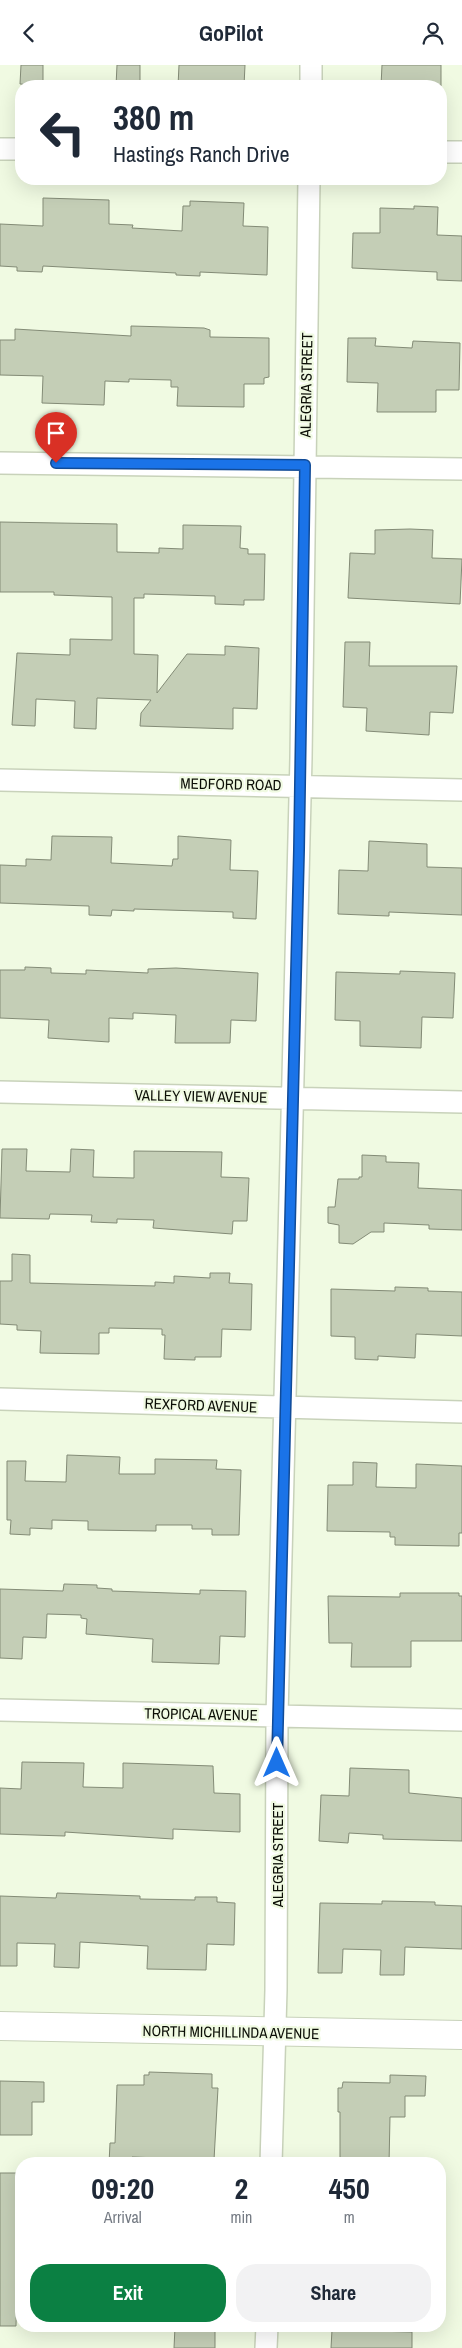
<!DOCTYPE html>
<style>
:root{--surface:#fff;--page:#f2f2f3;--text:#1f2937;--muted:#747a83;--accent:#0b8043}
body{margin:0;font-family:"Archivo Narrow",sans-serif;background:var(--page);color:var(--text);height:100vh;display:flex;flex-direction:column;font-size:19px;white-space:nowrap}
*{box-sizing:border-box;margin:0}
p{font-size:16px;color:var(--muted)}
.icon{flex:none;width:28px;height:28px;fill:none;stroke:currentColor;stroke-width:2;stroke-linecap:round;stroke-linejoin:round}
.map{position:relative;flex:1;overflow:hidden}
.panel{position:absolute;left:15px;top:2092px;width:431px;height:175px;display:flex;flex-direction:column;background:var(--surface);border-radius:20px;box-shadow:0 5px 20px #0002}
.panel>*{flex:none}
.hud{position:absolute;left:15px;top:15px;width:432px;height:105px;border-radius:20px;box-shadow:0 5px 20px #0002;background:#fff;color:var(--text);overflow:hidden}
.pin{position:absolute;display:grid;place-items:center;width:42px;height:42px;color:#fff;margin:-51px -21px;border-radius:50% 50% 50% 0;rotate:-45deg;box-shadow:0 0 5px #0007}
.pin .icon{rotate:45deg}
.me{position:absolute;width:55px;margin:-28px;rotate:0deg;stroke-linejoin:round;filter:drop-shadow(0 0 4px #0008)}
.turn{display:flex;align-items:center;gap:18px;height:105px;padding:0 15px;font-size:22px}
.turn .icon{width:65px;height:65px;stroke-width:2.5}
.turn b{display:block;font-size:35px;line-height:42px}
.eta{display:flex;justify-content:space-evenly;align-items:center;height:85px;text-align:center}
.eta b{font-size:30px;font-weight:800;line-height:35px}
.action{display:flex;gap:10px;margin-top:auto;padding:10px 15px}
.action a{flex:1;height:58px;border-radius:20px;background:var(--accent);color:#fff;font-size:20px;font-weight:800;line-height:58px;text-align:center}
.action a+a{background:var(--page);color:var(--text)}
header{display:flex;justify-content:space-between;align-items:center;height:65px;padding:0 15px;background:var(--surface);font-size:22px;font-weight:800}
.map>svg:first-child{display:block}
</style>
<header><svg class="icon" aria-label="back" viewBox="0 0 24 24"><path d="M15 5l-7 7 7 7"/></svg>GoPilot<svg class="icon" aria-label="person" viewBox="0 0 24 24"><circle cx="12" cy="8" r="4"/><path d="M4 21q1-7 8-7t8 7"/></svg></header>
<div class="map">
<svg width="462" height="2283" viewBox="0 0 462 2283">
<rect width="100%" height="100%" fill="#f0fae2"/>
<path fill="#c4ceb6" stroke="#838b76" d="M21,0H43V20L20,19Z
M117,0H140V21H116Z
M179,0H245L244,21H178Z
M382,0H441V21H381Z
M43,133L109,135V159L133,160L132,163L182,166L183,141H190V136L244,138L243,161L268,162L267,210L200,207V211L176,210V208L43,201L42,207L17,206V202L0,201V159L43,161Z
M414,141L438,142L437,170L462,171V216L437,215V207L352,203L353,168H380V143L414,144Z
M131,261L204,263L210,265V272L269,273V312L264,313V319H244V342L177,341L178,322H171V315L129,314V317L105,316L104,340L42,338L43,311L0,310V275H15V264L131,271Z
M348,273H376L375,281L412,283L413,276L460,278L459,325H436V347H377L378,318L347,317Z
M0,457L117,459V487L159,488V483L183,484V460L241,461L240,483L248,484V489H265L264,535H244V540L215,539V531L144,529V533H134V589L158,590L157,628L187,589L225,590V581L259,583L257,644L233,643V664L140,661L141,648L151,635L97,633L96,664L74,663L75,636L36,634L35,661L12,660L17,588L70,590V574L112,575V532L54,530V527H0Z
M410,464L433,465L432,493L462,494L460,539L348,533L350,488L375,489V465Z
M345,577H370L369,601H457L453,648L430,647L429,670L366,666L367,643L343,642Z
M52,771L112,772L111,798L172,801L173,794H178V771L231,775L230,805L258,806L256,854L233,853V847L134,844V846L112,845L111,851L89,850V841L0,838V800L26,801V794L51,795Z
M369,776L427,779V802L462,803V850L389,847V851L338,849L339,805L368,806Z
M25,902L51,903V908L86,909V905L148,908V904L176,903L258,908L256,956L231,955L230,978H175L176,950L135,948H133V954L109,953V977L48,973L49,955L0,953V905H25Z
M400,906L455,908L453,953L422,952L421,983L360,981V956L335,955L336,907L400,909Z
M2,1084H27L26,1106L70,1107L71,1084L94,1085L93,1112L134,1113V1086L222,1087L221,1112L249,1113L247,1156H233L232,1169L153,1163L154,1155L117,1154V1158L91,1157L92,1150L50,1149L49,1154L0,1153Z
M362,1090L386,1091V1097L419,1098L418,1123L462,1125V1165L429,1164V1160L384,1158V1167H371L353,1179L339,1178V1160L328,1158V1142H335L338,1114H359V1112H362Z
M12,1189L30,1190V1218L155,1221V1217L174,1218V1211L210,1213V1208H230L229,1218L252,1219L251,1265L222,1264L221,1292H195V1295L164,1294L165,1270H162V1264L109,1263V1268H99V1289L40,1288L41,1266L17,1265V1260L0,1259V1216H12Z
M395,1222L428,1223V1226L462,1227V1271L416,1269L415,1293L378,1291V1295L355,1294V1272L331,1271V1224L395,1226Z
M67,1390L120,1392L119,1409H155V1394L217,1395L216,1404L241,1405L239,1470H212V1464H192V1460H156V1466L88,1465V1456L52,1455V1464L30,1463V1470L10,1469L11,1455H7V1396H26L25,1416L66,1417Z
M353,1397L377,1398L376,1422L416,1423V1399L462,1401V1468H459V1481L395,1480V1472H390V1467L327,1466L328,1420H353Z
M64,1519L97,1520V1523L112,1524V1526L200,1529V1525L246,1526L245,1572L220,1571L219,1599L152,1597L153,1574L86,1569L87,1554L81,1553V1550L47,1549L46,1573L23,1572L22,1594L0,1593V1524L63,1526Z
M400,1528H459V1531H462V1576H411V1602H351L352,1578H329L328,1531L400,1532Z
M22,1697L84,1698L83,1722L123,1723V1698L213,1701L214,1728L240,1729V1767L173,1764V1774L65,1767V1771L0,1769V1723L21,1724Z
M350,1703L409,1705V1728L462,1733V1776L383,1774V1770L349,1768L348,1778L319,1776L321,1730L349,1731Z
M57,1828L140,1831V1834L195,1835V1832H217V1837L235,1838L234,1880L207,1879L206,1905L147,1904L148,1881L80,1877L79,1903L54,1902L55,1879L17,1878V1901H0V1831L56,1833Z
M382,1836L435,1837V1840L462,1841V1884L405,1882L404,1910H380L381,1885L343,1884L342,1908H318L320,1838L382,1839Z
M149,2007L212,2009V2023H218L214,2095L132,2092V2099H109L110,2078H115L117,2020H144V2010H149Z
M390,2010L426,2011L425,2031H405V2052H390L389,2099H340V2047H338V2023H342L343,2017L390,2018Z
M0,2016L44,2017V2037H32V2070H0Z
M0,2108H21V2175H18L16,2261H0Z
M175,2262L215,2263V2283H174Z
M332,2265L412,2267V2283H331Z"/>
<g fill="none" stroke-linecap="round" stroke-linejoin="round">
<defs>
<path id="street" d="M311,21V0
M0,84H21
M441,87H462
M0,398L462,404
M0,715L462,725
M0,1027L462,1037
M0,1334L462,1347
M0,1645L462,1655
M271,2099L276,1925L277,1651L301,693L309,114
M266,2283L267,2261"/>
<path id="secondary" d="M0,1961L462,1970"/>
</defs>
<use href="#street" stroke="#c8d2ba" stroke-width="24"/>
<use href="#secondary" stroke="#c8d2ba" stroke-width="30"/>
<use href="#street" stroke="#fff" stroke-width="21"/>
<use href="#secondary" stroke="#fff" stroke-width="28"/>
</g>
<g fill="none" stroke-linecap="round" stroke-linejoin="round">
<defs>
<path id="route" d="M56,398L305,400L299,785L277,1698"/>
</defs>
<use href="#route" stroke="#114b97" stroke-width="12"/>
<use href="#route" stroke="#1a73e8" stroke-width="9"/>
</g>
<g text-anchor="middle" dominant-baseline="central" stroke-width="4.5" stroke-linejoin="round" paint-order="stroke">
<g font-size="15" fill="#0b0e06" stroke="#f0fae2">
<text transform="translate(306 320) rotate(-89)">ALEGRIA STREET</text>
<text transform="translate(231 719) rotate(1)">MEDFORD ROAD</text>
<text transform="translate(201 1031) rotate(1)">VALLEY VIEW AVENUE</text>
<text transform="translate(201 1340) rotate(2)">REXFORD AVENUE</text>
<text transform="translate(201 1649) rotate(1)">TROPICAL AVENUE</text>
<text transform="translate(277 1790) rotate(-90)">ALEGRIA STREET</text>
<text transform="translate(231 1967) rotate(1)">NORTH MICHILLINDA AVENUE</text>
</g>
</g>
</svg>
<div class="pin" style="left:56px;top:398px;background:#d93025"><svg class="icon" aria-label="arrive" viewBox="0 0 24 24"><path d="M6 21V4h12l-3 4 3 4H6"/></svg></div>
<svg class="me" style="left:277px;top:1698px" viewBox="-20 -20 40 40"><path d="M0-17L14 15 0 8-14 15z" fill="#1a73e8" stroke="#fff" stroke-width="4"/></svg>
<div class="hud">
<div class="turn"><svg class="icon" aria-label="left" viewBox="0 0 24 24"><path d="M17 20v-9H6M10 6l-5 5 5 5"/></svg><div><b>380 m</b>Hastings Ranch Drive</div></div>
</div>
<section class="panel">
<div class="eta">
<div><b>09:20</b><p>Arrival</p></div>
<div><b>2</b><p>min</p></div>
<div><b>450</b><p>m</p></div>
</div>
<div class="action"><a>Exit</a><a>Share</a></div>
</section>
</div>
